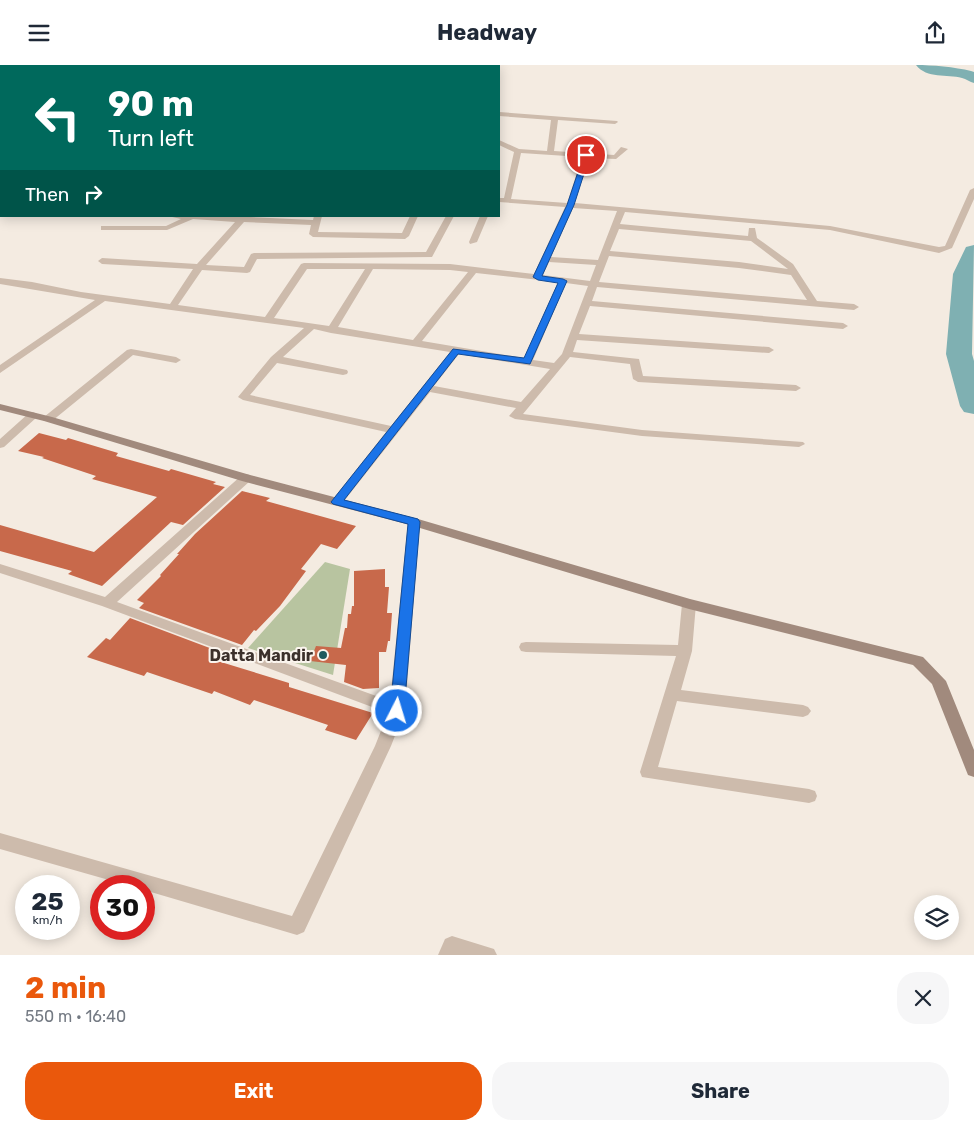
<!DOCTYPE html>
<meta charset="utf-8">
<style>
:root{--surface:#fff;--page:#f6f6f7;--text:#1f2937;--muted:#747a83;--accent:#ea580c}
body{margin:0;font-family:Rubik,sans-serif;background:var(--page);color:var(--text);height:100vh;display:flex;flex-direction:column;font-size:19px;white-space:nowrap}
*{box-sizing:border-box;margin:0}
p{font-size:16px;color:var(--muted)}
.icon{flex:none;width:28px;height:28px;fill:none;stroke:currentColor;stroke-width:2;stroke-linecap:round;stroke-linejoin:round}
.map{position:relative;height:890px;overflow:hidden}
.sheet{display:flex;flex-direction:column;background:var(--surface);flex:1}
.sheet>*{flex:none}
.top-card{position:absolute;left:0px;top:0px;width:500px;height:152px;box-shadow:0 2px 12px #0003;background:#00695c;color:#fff;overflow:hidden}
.tools{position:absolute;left:914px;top:830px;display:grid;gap:10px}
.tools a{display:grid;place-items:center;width:45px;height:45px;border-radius:50%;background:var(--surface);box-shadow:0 2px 12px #0003;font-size:25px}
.speed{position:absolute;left:15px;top:810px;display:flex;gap:10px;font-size:25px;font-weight:700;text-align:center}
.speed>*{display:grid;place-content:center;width:65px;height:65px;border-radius:50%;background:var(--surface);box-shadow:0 2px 12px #0003;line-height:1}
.speed small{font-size:12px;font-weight:400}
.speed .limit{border:8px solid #d22;background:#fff;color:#111}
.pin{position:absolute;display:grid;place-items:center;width:42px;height:42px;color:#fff;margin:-21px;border:2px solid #fff;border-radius:50%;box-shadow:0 1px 5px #0007}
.me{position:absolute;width:55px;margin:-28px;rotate:5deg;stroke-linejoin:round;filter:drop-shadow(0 0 4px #0008)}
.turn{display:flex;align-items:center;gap:18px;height:105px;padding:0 25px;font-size:22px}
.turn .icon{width:65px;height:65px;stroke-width:2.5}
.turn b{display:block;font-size:35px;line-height:42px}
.then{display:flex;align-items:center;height:48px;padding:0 25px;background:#0003;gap:10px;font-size:19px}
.round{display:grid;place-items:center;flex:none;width:52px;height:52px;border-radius:20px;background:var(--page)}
.head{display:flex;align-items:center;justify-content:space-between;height:85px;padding:0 25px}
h1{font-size:30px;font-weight:700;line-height:38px;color:var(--accent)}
.action{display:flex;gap:10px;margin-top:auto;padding:10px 25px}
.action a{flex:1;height:58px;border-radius:20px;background:var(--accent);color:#fff;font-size:20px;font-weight:700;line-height:58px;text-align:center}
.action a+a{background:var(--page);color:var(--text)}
header{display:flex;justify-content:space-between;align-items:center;height:65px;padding:0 25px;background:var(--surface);font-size:22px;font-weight:700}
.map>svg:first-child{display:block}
</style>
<header><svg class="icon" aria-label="menu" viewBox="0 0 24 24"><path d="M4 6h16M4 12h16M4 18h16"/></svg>Headway<svg class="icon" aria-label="share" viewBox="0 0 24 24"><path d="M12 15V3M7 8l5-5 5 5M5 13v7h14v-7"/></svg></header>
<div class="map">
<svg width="974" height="890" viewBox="0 0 974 890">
<rect width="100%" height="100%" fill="#f4ebe1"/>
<path fill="#b8c4a0" d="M325,497L350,504L333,610L248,583Z"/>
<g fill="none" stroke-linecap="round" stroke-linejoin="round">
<path fill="#7fb0b2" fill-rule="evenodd" d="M916,0C932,0 955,2 971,6L974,7V18C970,17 966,14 962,13C947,9 927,14 916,0Z
M974,180L972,289L974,296V349L964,347L960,341L946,289L953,209L966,182Z"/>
</g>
<path fill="#c8694b" d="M39,368L66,375L68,373L118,388L116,391L169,406L171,404L216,417L213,419L225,422L183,460L171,457L102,521L68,509L72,506L0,486V460L94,487L157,432L92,414L96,411L42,393L44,392L18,386Z
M242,426L270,433L266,436L356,461L337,484L321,479L301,504L306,506L280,541L256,566L254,565L242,580L139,543L144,538L137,535L161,511L160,510L179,489H177L195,469Z
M385,504V522H389L387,548H392L390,576H388L386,587H379V623L363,624L344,617L346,600L310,596L316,581L341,583L345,563H347L348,549H351L352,541H354V506Z
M130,553L223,588L213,587L211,594L289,618V622L373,648L356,675L325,665L328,660L254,635L250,640L214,626L212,629L147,607L144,611L87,592L106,573L110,575Z"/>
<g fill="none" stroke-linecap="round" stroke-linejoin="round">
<path fill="#cdbbac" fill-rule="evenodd" d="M262,0H299L300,1H261Z
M332,0H338V1H332Z
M412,0H418V1H412Z
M451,0H457V1H451Z
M486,0H492V1H486Z
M499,47L617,56L618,57L615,59L558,55L554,86L614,90L621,82L628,84L616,94L589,93L575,138L830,161L939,182L945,181L970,125L974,123V134L952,183L939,188L830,165L625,147L620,159L748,171L749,163H755L757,173L793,199L817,236L854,239L859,242L854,245L597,222L592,236L843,258L848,261L843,264L590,241L579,269L769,282L774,285L769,288L577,275L573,287L639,294L643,311L796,320L801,323L796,326L638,317L633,314L630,299L570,292L523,349L642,365L803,377L805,379L799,382L642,371L515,354L509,351L516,343L430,327L341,440L337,441L331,437L333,434L386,367L243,335L238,332L271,292L304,263L105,236L0,308V300L95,235L0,219V213L32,217L81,227L170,239L193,204L102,199L98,196L102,193L197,199L235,157L193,154L167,165H101V161H166L181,154L168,151H228L313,155L314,151H322L318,167L402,168L410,151H418L409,171L405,174L313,172L309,169L311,160L244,157L206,200L244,202L251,189L254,188L426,187L446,151H454L432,192L257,194L250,207L247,208L202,205L178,240L265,252L301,199L304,198L450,199L534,209L565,142L499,137V133H504L514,87L499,80V75L519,84L547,86L551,55L499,51ZM521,88L582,92L567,138L511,134ZM573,143L617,146L598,195L551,192ZM619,164L751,176L788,204L739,197L610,186ZM609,191L739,203L791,210L807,235L599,217ZM549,197L596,200L590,216L543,210ZM307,204H365L329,261L274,253ZM373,204L450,205L468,207L413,275L338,262ZM476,208L558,217L524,293L422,276ZM566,218L588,221L562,289L554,298L533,295ZM314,264L331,268L450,287L391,361L250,330L277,298L343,310L347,309L348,307L347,305L283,292ZM459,289L550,304L521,337L434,321Z
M0,53H1V57H0Z
M0,115H1V119H0Z
M0,140H1V144H0Z
M480,151H488L477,177L470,179L469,177Z
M131,284L176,292L181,295L176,298L133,290L52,356H44L42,354L44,352L127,285Z
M33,347L39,350L37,352L4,382L0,383V374L29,348Z
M246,409L250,410L252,413L250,416L117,537L390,636L408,457L414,453L420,457L405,645L391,681L304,867L297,870L144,825V821H130L0,784V768L292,851L375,681L388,648L102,541L0,508V499L105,532L242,410Z
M689,534L694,536L696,539L692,586L681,625L803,640L808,642L811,646L808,650L803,652L677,636L658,702L809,724L815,726L817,731L815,736L809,738L642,712L640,707L676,591L526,587L521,586L519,582L521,578L526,577L678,580L682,539L684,536Z
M452,871L494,884L497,890H438L445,874Z"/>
<path fill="#a18a7d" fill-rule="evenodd" d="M0,339L52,352L250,410L418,454L690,534L923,592L946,616L974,685V712L968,710L966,705L932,619L913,600L689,544L410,460L242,416L44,356L0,345Z"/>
</g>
<path fill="#1a73e8" stroke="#114b97" d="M584,89L590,90L574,140L542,211L563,214L567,216L530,299L458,289L344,435L418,454L420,457L404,646L402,649L397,651L392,649L390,646L408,459L333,439L331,437L453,284L524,293L558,218L538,215L533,212L567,140Z"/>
<circle fill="#1f5a5e" stroke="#fbf5ee" stroke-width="2" cx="323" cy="590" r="5"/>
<g text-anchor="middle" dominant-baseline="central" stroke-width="4" stroke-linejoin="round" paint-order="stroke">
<g font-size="16" font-weight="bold" fill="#3b302b" stroke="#fbf5ee" text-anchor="end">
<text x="313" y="590">Datta Mandir</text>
</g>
</g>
</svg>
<div class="tools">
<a><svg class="icon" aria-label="layers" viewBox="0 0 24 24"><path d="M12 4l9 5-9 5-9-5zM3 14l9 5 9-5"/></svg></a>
</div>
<div class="speed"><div>25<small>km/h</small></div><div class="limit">30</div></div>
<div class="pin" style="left:586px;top:90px;background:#d93025"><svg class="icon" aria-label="arrive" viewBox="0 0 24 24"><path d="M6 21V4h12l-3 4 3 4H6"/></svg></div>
<svg class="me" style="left:397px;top:646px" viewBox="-20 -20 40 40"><circle r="17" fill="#1a73e8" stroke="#fff" stroke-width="3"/><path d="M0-11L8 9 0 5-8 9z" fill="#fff"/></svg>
<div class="top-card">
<div class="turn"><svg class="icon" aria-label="left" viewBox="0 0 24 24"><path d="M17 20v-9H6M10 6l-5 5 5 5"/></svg><div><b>90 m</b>Turn left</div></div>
<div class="then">Then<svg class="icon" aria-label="right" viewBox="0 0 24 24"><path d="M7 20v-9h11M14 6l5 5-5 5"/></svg></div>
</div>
</div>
<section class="sheet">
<div class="head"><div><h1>2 min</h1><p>550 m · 16:40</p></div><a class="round"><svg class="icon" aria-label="close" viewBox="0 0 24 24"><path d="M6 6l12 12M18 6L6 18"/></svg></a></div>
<div class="action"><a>Exit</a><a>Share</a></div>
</section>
